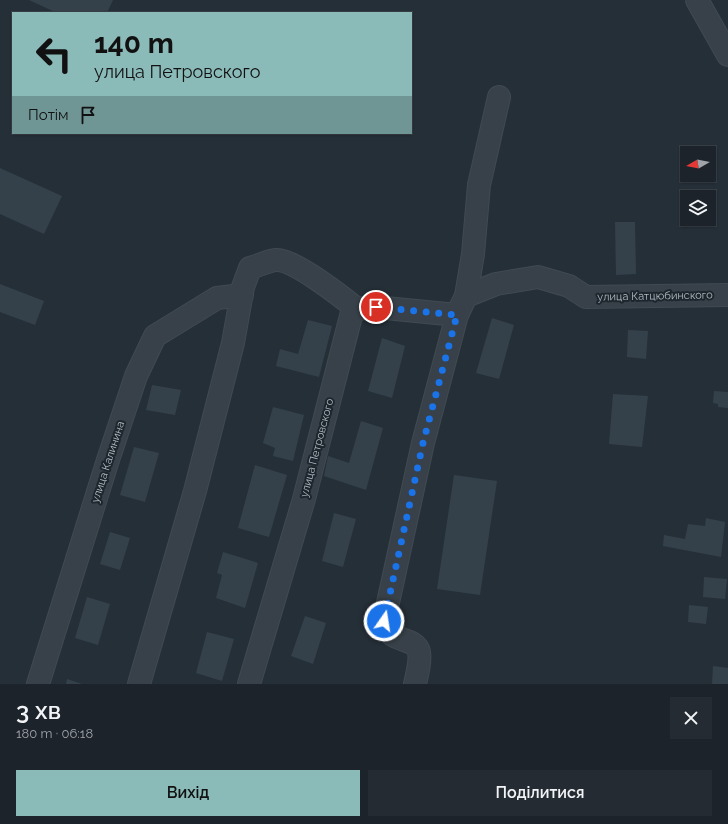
<!DOCTYPE html>
<html lang="uk">
<meta charset="utf-8">
<style>
:root{--surface:#1c232a;--page:#252b32;--text:#f1f3f6;--muted:#a0a4a8;--line:#3a4047;--accent:#8bbbb9}
body{margin:0;font-family:Raleway,sans-serif;background:var(--page);color:var(--text);height:100vh;display:flex;flex-direction:column;font-size:15px;white-space:nowrap}
*{box-sizing:border-box;margin:0}
p{font-size:13px;color:var(--muted)}
.icon{flex:none;width:22px;height:22px;fill:none;stroke:currentColor;stroke-width:2;stroke-linecap:round;stroke-linejoin:round}
.map{position:relative;height:684px;overflow:hidden}
.panel{display:flex;flex-direction:column;background:var(--surface);flex:1}
.panel>*{flex:none}
.banner{position:absolute;left:12px;top:12px;width:400px;height:122px;border-radius:0px;box-shadow:0 1px 3px #0004,0 0 0 1px var(--line);background:#8bbbb9;color:#111;overflow:hidden}
.needle{width:26px;rotate:261deg}
.fabs{position:absolute;left:680px;top:146px;display:grid;gap:8px}
.fabs a{display:grid;place-items:center;width:36px;height:36px;border-radius:0px;background:var(--surface);box-shadow:0 1px 3px #0004,0 0 0 1px var(--line);font-size:20px}
.pin{position:absolute;display:grid;place-items:center;width:34px;height:34px;color:#fff;margin:-17px;border:2px solid #fff;border-radius:50%;box-shadow:0 1px 4px #0007}
.me{position:absolute;width:44px;margin:-22px;rotate:13deg;stroke-linejoin:round;filter:drop-shadow(0 0 3px #0008)}
.turn{display:flex;align-items:center;gap:14px;height:84px;padding:0 16px;font-size:18px}
.turn .icon{width:52px;height:52px;stroke-width:2.5}
.turn b{display:block;font-size:28px;line-height:34px}
.then{display:flex;align-items:center;height:38px;padding:0 16px;background:#0003;gap:8px;font-size:15px}
.round{display:grid;place-items:center;flex:none;width:42px;height:42px;border-radius:0px;background:var(--page)}
.headline{display:flex;align-items:center;justify-content:space-between;height:68px;padding:0 16px}
h1{font-size:24px;font-weight:600;line-height:30px}
.primary-button{display:flex;gap:8px;margin-top:auto;padding:8px 16px}
.primary-button a{flex:1;height:46px;border-radius:0px;background:var(--accent);color:#111;font-size:16px;font-weight:600;line-height:46px;text-align:center}
.primary-button a+a{background:var(--page);color:var(--text)}
.map>svg:first-child{display:block}
</style>
<div class="map">
<svg width="728" height="684" viewBox="0 0 728 684">
<rect width="100%" height="100%" fill="#252f38"/>
<path fill="#34414b" d="M29,0H113L107,13H57Z
M0,168L62,196L44,234L0,214Z
M615,222H635L636,274L616,275Z
M0,284L44,301L35,325L0,312Z
M492,318L514,325L499,379L476,373Z
M308,320L332,326L319,377L276,366L280,349L298,354Z
M628,330L648,331L646,359L627,357Z
M382,338L405,346L392,398L368,391Z
M152,385L181,390L175,415L146,410Z
M714,391L728,392V408L718,407V404L713,403Z
M613,394L648,396L642,447L609,444Z
M273,407L304,415L293,461L273,456L275,448L263,443Z
M361,421L383,428L366,490L324,476L328,456L349,463Z
M134,447L159,453L145,502L120,495Z
M255,465L287,475L269,537L238,528Z
M454,475L497,481L480,595L437,589Z
M334,513L356,519L343,567L322,561Z
M706,518L725,522L721,557L663,546L664,535L685,539L688,524L705,526Z
M110,532L130,538L120,570L100,564Z
M223,552L258,563L245,608L216,598L222,575L217,573Z
M704,577L727,579L725,599L703,597Z
M87,597L110,604L98,645L75,638Z
M689,605L708,607L706,624L688,622Z
M305,616L326,623L313,664L291,656Z
M207,632L234,639L222,681L196,673Z
M713,666L728,668V684H712Z
M67,679L82,684H66Z"/>
<g fill="none" stroke-linecap="round" stroke-linejoin="round">
<defs>
<path id="minor" d="M697,0L728,55
M466,296L473,254L479,185L499,97
M38,684L107,463L136,376L155,336L217,298L242,295
M139,684L195,491L233,343L243,287L250,268C258,266 269,260 277,260C295,260 342,297 357,309
M249,684L304,499L351,316L357,309L375,307L457,315
M415,684C417,674 421,662 419,652C416,636 387,644 384,621L423,443L457,315L466,296L496,284L538,277L569,286L586,297L728,295"/>
</defs>
<use href="#minor" stroke="#414a51" stroke-width="24"/>
<use href="#minor" stroke="#384149" stroke-width="22"/>
</g>
<g fill="none" stroke-linecap="round" stroke-linejoin="round">
<path stroke="#1a73e8" stroke-width="7" stroke-dasharray="0 12.6" d="M376,307L457,315L423,443L384,621"/>
</g>
<g text-anchor="middle" dominant-baseline="central" stroke-width="4" stroke-linejoin="round" paint-order="stroke">
<g font-size="11" fill="#b3bcc4" stroke="#1d262d">
<text transform="translate(655 296) rotate(-1)">улица Катцюбинского</text>
<text transform="translate(317 448) rotate(-75)">улица Петровского</text>
<text transform="translate(108 462) rotate(-72)">улица Калинина</text>
</g>
</g>
</svg>
<div class="fabs">
<a><svg class="needle" viewBox="-14 -14 28 28"><path d="M0-13l5 13h-10z" fill="#e53935"/><path d="M0 13l5-13h-10z" fill="#a0a4a8"/></svg></a>
<a><svg class="icon" aria-label="layers" viewBox="0 0 24 24"><path d="M12 4l9 5-9 5-9-5zM3 14l9 5 9-5"/></svg></a>
</div>
<div class="pin" style="left:376px;top:307px;background:#d93025"><svg class="icon" aria-label="arrive" viewBox="0 0 24 24"><path d="M6 21V4h12l-3 4 3 4H6"/></svg></div>
<svg class="me" style="left:384px;top:621px" viewBox="-20 -20 40 40"><circle r="17" fill="#1a73e8" stroke="#fff" stroke-width="3"/><path d="M0-11L8 9 0 5-8 9z" fill="#fff"/></svg>
<div class="banner">
<div class="turn"><svg class="icon" aria-label="left" viewBox="0 0 24 24"><path d="M17 20v-9H6M10 6l-5 5 5 5"/></svg><div><b>140 m</b>улица Петровского</div></div>
<div class="then">Потім<svg class="icon" aria-label="arrive" viewBox="0 0 24 24"><path d="M6 21V4h12l-3 4 3 4H6"/></svg></div>
</div>
</div>
<section class="panel">
<div class="headline"><div><h1>3 хв</h1><p>180 m · 06:18</p></div><a class="round"><svg class="icon" aria-label="close" viewBox="0 0 24 24"><path d="M6 6l12 12M18 6L6 18"/></svg></a></div>
<div class="primary-button"><a>Вихід</a><a>Поділитися</a></div>
</section>
